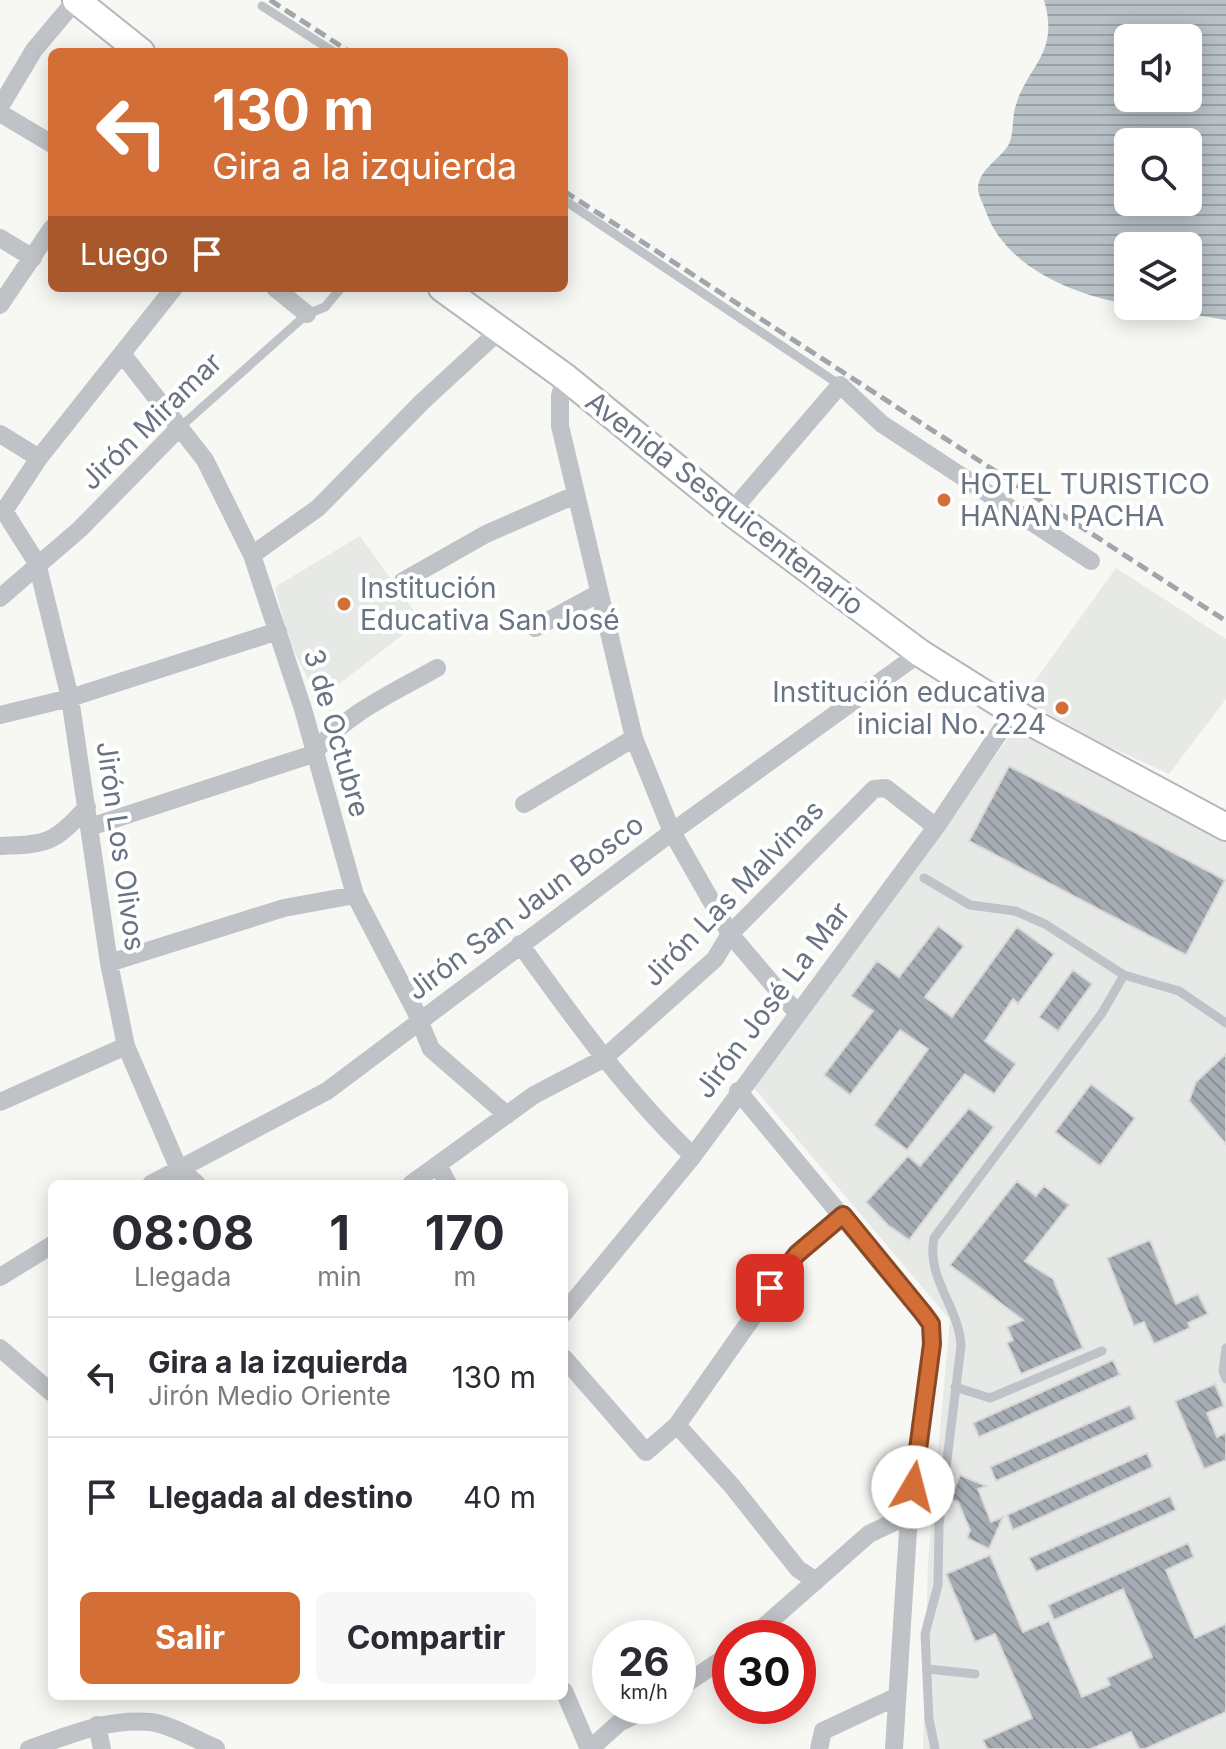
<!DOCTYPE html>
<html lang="es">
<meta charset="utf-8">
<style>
:root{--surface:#fff;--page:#f7f7f7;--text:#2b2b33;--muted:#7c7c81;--line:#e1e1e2;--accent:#d46e37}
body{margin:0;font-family:Inter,sans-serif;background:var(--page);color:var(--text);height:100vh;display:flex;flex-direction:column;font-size:30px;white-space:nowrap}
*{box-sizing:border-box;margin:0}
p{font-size:26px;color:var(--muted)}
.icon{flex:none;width:44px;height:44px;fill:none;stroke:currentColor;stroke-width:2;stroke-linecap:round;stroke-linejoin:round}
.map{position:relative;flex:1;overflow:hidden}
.details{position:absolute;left:48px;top:1180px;width:520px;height:520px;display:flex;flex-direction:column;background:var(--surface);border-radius:12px;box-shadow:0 4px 20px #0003}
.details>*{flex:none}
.guide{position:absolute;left:48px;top:48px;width:520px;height:244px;border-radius:12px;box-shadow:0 4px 20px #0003;background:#d46e37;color:#fff;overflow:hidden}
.buttons{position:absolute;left:1114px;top:24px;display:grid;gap:16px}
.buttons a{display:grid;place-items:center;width:88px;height:88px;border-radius:12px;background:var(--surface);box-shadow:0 4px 20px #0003;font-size:40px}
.speed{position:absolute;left:592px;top:1620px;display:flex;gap:16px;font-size:40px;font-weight:700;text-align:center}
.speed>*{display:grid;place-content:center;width:104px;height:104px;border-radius:50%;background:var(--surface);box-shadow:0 4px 20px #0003;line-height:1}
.speed small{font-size:20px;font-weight:400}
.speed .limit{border:12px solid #d22;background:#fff;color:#111}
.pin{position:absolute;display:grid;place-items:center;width:68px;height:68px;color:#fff;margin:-34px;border-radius:16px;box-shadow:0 4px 12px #0006}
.me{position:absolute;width:88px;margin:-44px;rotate:8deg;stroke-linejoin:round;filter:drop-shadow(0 0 6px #0008)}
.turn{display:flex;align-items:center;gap:28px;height:168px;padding:0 32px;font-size:36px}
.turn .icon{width:104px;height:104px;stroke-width:2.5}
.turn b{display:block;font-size:56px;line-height:68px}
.then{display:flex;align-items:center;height:76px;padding:0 32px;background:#0003;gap:16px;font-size:30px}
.eta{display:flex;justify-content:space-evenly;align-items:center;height:136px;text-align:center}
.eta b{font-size:48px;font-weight:700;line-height:56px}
.action{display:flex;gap:16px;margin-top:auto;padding:16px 32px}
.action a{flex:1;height:92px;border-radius:12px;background:var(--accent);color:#fff;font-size:32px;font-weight:700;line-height:92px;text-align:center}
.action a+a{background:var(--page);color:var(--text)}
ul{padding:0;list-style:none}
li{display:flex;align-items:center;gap:24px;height:120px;padding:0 32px;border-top:2px solid var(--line)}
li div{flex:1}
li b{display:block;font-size:30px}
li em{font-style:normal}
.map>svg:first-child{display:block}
</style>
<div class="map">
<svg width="1226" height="1749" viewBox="0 0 1226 1749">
<defs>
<pattern id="water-rules" width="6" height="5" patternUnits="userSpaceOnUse" patternTransform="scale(2)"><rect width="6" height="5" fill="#b8c1c6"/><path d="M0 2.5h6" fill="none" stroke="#9aa1a6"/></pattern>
<pattern id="building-back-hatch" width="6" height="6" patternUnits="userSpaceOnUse" patternTransform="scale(2)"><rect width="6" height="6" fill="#a6acb3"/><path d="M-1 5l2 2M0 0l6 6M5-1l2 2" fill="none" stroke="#8b9197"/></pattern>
</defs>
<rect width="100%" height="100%" fill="#f7f7f4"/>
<path fill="#e7e9e7" d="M360,536L421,621L318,700L287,636L275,587Z
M1116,568L1226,639V699L1169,774L1101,743L1022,699Z
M1017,726L1226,841V1749H923L928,1562L950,1320L754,1088Z"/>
<path fill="url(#water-rules)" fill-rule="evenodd" d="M1044,0H1226V320L1143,306H1188V246H1128V304C1073,295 1006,267 986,212C984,205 978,195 978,189C978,169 1001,159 1009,144C1014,133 1012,119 1015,108C1027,65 1060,55 1044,0ZM1128,38H1188V98H1128ZM1128,142H1188V202H1128Z"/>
<path fill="url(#building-back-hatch)" stroke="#d8d8d7" stroke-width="2" d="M1009,766L1225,880L1186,955L969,841Z
M938,926L964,946L925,997L952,1017L1017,927L1054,954L1018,1004L1013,999L985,1041L1016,1064L994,1094L965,1074L907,1150L874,1125L928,1049L900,1030L850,1095L824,1075L873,1011L851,996L877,961L899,977Z
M1073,970L1092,984L1058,1031L1039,1017Z
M1226,1054V1144L1189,1101L1196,1082Z
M1091,1084L1135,1118L1100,1166L1055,1132Z
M969,1108L994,1127L909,1240L888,1225L866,1202L908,1156L920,1166Z
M1017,1181L1036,1196L1044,1186L1069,1205L1025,1261L1053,1279L1083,1348L1021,1374L1007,1343L1013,1340L1007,1327L1023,1320L950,1265Z
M1150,1240L1176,1304L1198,1294L1208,1314L1188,1323L1190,1328L1154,1344L1144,1322L1134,1326L1107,1258Z
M1113,1360L1120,1375L979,1437L973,1423Z
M1215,1384L1224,1406L1207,1413L1217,1437L1226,1433V1460L1204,1469L1175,1401Z
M1130,1405L1136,1419L996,1481L990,1467Z
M1147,1453L1153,1467L1013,1530L1007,1515Z
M960,1475L986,1486L978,1489L991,1522L1003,1517L989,1549L967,1538L970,1530L958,1502L950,1499Z
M1170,1496L1176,1510L1036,1572L1029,1558Z
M1188,1543L1194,1557L1166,1570L1195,1638L1226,1624V1712L1145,1749H1139L1131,1732L1091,1749H987L983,1740L1032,1718L995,1634L975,1642L946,1574L990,1555L1023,1632L1049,1621L1082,1697L1110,1685L1107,1678L1152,1657L1123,1589L1054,1620L1048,1605Z"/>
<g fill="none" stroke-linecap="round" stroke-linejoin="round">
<defs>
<path id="secondary" d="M76,0L141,52
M442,288L565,377L731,512L920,653L1023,718L1226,827"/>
</defs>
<use href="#secondary" stroke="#b4b7bc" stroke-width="30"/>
<path stroke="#bfc2c6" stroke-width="9" d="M262,6L334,52
M564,200L840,385
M178,429L307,314L325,307L341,288
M924,878L970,905L1015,911L1045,924L1124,975L1179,991L1226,1023
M1226,1348L1223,1371L1226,1379
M955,1387L990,1398L1102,1351
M928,1669L975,1674
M935,1749L929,1719L925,1634L938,1585L939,1525L961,1346C959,1306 926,1279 934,1238L1102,1013L1124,975"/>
<path stroke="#bfc2c6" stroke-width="18" d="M0,107L34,50L76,0
M0,113L52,144
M0,238L33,258
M174,288L39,458L4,511L37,563L70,698L109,963L126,1046L178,1167L197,1184
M275,288L307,314
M0,305L52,228
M123,355L205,460L252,555L303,709L355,895L415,1010L431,1049L507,1115
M565,377L560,396V426L634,738L672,832L730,934L798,1014
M0,434L39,458
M731,512L840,385L882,424L1091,561
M252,555L318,508L422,402L500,330
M403,581L486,534L575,495
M0,598L80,529L178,429
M535,628L599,593
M0,715L70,698L278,631
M524,804L634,738
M90,827L313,754C344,714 393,693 437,668
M0,846C49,844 53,844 87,807
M520,944C574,1019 626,1092 693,1156
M109,963L284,908L355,895
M738,1091L931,1324L932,1344L909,1515L894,1749
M0,1102L126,1046
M438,1165L448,1184
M151,1184L327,1091L672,832L920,653
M411,1184L534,1095L603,1059L715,959L730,934L874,789L886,788L936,827
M0,1277L52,1245
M564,1313L693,1156L936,827L1013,712
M0,1348L52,1393
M564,1358L646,1452L677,1425L797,1254L843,1215
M677,1425L732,1486L798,1569L816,1581
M751,1638L869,1534L909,1515
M678,1689L730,1654
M564,1691L589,1749
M97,1725L102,1749
M29,1749C69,1735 108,1718 151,1722C172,1725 196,1740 216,1748
M590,1749L619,1723L653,1706
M819,1749L823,1731L896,1697"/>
<use href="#secondary" stroke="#fff" stroke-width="26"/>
<path stroke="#a1a5ac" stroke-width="5" stroke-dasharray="12 6" stroke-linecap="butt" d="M270,0L350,52
M564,191L1226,621"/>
</g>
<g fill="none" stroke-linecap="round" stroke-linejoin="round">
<defs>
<path id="route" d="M770,1288L797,1254L843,1215L923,1313L931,1324L932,1344L913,1487"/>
</defs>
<use href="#route" stroke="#8a4824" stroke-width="20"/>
<use href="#route" stroke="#d46e37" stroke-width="14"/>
</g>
<g fill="#d46e37" stroke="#fff" stroke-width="3">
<circle cx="944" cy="500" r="8"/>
<circle cx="344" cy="604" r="8"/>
<circle cx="1062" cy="708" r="8"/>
</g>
<g text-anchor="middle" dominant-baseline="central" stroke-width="8" stroke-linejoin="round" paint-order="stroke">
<g font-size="28" fill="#697483" stroke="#fff">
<text transform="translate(151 421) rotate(-44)">Jirón Miramar</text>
<text transform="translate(725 503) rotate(38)">Avenida Sesquicentenario</text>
<text transform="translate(337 733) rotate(74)">3 de Octubre</text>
<text transform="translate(121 846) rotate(82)">Jirón Los Olivos</text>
<text transform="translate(733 893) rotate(-46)">Jirón Las Malvinas</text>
<text transform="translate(525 907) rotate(-37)">Jirón San Jaun Bosco</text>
<text transform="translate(772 1000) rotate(-53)">Jirón José La Mar</text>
</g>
<g font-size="28" fill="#697483" stroke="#fff" text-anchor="start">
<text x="960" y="484">HOTEL TURISTICO<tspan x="960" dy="32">HANAN PACHA</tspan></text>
<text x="360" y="588">Institución<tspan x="360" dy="32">Educativa San José</tspan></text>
<text x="1046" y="692" text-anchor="end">Institución educativa<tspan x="1046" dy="32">inicial No. 224</tspan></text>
</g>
</g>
</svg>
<div class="buttons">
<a><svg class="icon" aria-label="sound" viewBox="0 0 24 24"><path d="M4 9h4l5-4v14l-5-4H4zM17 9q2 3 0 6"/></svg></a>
<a><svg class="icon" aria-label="search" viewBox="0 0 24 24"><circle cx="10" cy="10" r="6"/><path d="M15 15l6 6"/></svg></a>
<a><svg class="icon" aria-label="layers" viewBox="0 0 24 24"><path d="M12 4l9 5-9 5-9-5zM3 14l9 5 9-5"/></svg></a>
</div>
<div class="speed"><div>26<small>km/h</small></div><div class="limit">30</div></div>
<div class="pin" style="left:770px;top:1288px;background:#d93025"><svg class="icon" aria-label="arrive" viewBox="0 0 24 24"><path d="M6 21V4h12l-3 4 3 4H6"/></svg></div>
<svg class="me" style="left:913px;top:1487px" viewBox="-20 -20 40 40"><circle r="19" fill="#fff"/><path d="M0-13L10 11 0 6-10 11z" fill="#d46e37"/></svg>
<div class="guide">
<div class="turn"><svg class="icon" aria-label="left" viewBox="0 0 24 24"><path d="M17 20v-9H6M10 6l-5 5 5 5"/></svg><div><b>130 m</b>Gira a la izquierda</div></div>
<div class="then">Luego<svg class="icon" aria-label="arrive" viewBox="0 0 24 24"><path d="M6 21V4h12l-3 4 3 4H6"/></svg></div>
</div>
<section class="details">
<div class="eta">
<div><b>08:08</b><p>Llegada</p></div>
<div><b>1</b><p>min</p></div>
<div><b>170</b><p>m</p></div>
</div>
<ul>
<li><svg class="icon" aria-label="left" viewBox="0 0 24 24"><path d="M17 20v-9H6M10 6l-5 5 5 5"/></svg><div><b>Gira a la izquierda</b><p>Jirón Medio Oriente</p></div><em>130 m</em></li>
<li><svg class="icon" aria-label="arrive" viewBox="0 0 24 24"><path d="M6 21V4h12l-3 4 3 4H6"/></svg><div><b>Llegada al destino</b></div><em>40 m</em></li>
</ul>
<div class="action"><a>Salir</a><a>Compartir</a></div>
</section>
</div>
